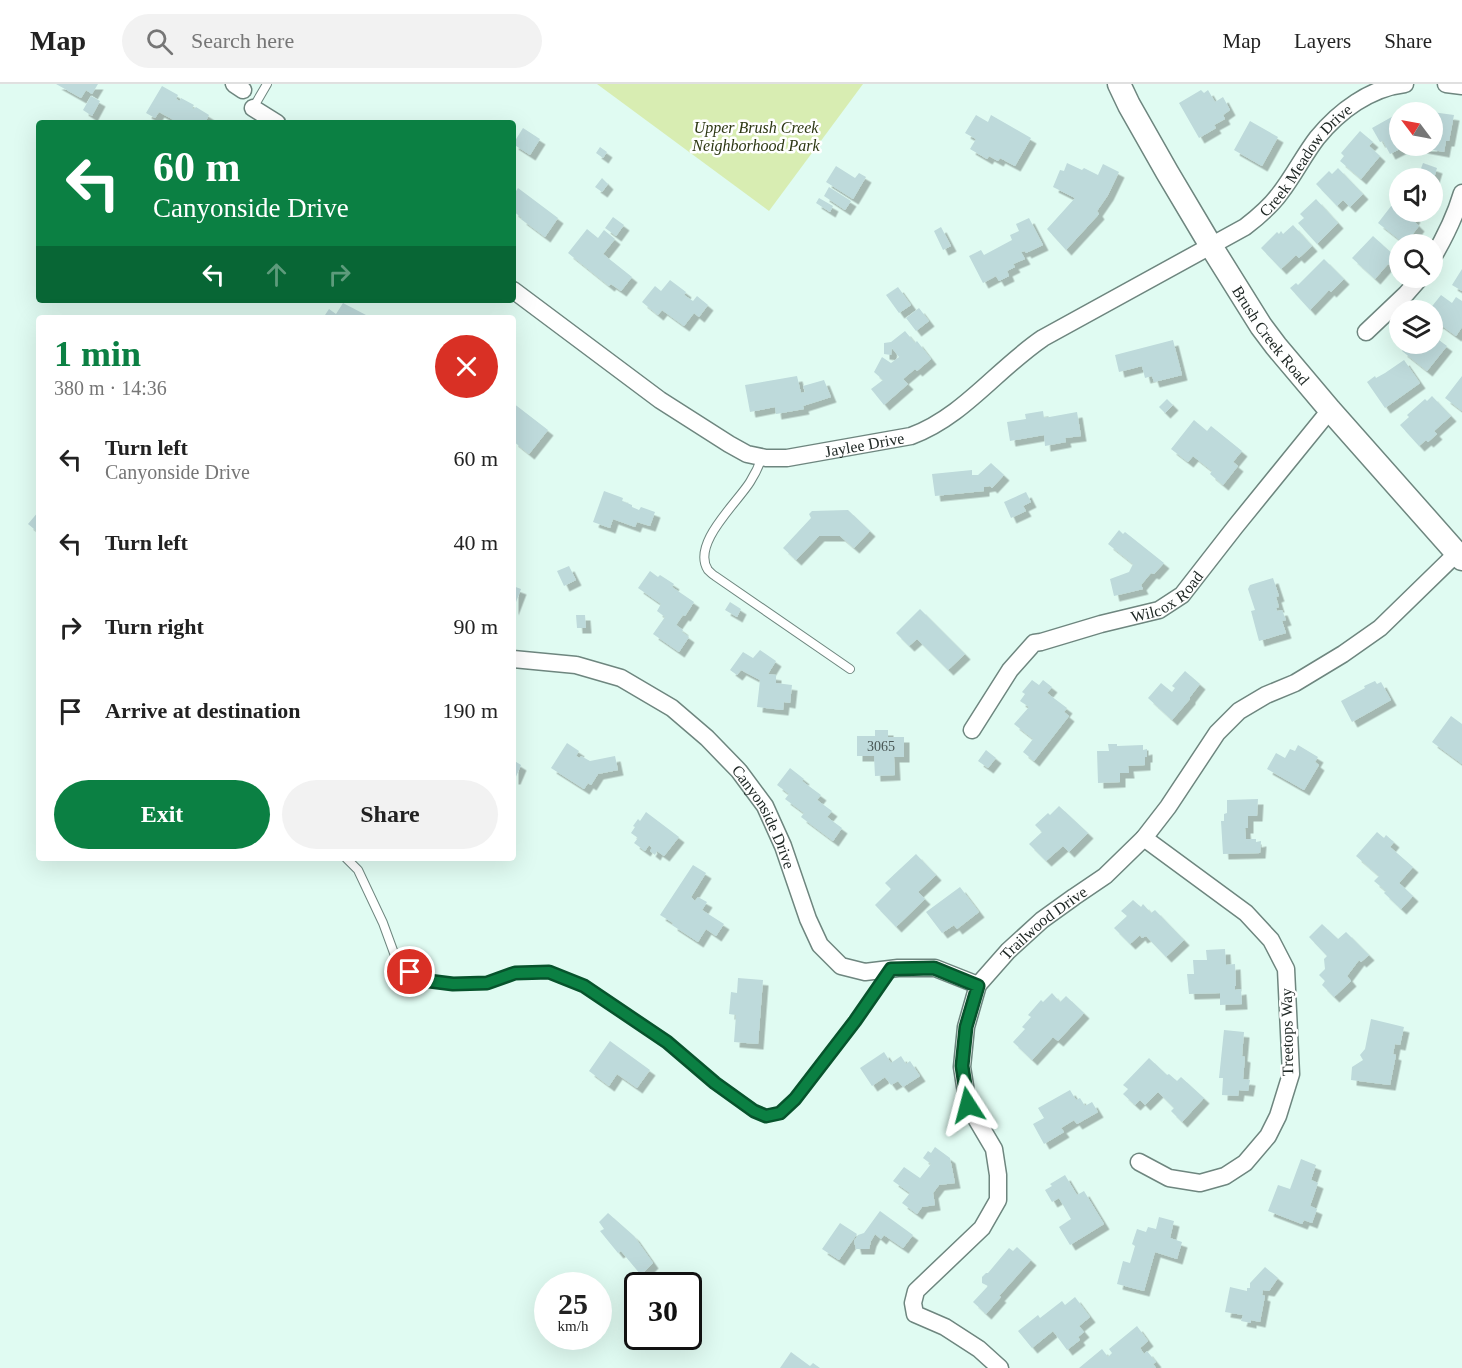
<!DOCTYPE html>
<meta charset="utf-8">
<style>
:root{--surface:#fff;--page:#f2f2f2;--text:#222;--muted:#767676;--line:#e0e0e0;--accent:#0b8043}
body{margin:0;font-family:Georgia,serif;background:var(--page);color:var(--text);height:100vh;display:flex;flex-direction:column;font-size:22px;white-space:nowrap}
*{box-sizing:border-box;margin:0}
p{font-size:20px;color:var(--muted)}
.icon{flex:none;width:33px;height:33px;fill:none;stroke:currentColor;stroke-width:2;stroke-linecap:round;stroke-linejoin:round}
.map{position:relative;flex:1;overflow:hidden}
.side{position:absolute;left:36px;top:231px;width:480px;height:546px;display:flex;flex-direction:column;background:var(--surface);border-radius:6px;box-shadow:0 6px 24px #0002}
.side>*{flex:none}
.guide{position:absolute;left:36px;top:36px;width:480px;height:183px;border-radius:6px;box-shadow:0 6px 24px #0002;background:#0b8043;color:#fff;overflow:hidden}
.needle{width:39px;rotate:302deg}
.controls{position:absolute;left:1389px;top:18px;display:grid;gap:12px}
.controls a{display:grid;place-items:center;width:54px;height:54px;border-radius:50%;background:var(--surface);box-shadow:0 6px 24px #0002;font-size:30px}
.speed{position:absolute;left:534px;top:1188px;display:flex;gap:12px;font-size:30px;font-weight:700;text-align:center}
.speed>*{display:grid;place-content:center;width:78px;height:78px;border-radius:50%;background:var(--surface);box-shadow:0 6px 24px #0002;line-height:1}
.speed small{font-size:15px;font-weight:400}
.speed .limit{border:3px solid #111;border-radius:9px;background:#fff;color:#111}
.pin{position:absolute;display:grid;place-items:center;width:51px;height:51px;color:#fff;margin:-26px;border:3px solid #fff;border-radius:50%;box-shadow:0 2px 6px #0007}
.me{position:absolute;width:66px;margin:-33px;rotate:351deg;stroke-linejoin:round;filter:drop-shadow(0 0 4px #0008)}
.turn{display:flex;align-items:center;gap:21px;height:126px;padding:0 18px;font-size:27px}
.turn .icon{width:78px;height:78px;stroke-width:2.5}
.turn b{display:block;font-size:42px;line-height:51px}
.lanes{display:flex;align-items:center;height:57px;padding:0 18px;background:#0003;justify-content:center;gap:30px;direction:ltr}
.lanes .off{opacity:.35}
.round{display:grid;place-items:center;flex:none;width:63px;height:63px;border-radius:32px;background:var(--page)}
.headline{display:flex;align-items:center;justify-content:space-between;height:102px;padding:0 18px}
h1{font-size:36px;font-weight:700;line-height:45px;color:var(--accent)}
.action{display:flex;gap:12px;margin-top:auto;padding:12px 18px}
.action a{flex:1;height:69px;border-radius:36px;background:var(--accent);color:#fff;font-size:24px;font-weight:700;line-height:69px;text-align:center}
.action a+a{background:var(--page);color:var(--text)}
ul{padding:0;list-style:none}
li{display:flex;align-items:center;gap:18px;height:84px;padding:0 18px}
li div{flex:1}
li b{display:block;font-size:22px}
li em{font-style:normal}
header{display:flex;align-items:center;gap:36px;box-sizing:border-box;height:84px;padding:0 30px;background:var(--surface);border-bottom:2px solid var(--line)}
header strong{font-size:28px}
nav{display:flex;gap:33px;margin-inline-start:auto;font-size:21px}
.search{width:420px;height:54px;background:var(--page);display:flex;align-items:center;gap:15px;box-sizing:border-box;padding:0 21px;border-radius:33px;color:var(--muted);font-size:22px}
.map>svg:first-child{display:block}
</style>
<header>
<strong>Map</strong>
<div class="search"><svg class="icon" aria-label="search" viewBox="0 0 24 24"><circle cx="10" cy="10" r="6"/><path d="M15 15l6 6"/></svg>Search here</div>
<nav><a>Map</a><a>Layers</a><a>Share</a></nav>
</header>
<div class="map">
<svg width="1462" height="1284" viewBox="0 0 1462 1284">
<defs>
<filter id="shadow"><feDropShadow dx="5.5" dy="5.5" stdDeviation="0" flood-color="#0004"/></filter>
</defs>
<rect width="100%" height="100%" fill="#e0fbf2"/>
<path fill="#d8edb2" d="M597,0H863L769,127Z"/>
<path fill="#bedadb" filter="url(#shadow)" d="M56,0H98L92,10L86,6L81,14Z
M162,2L178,11L176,15L180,17L181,14L194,21L192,24L194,25L196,23L209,31L205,39H179L159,28L155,34L146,29Z
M1201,6L1204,9L1208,6L1215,18L1223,13L1230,26L1223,31L1225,35L1214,41L1216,44L1199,54L1179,19Z
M91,12L100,17L92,32L83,26Z
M1432,28L1454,31L1449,57H1446L1444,68L1417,63L1418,62H1432Z
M1397,30L1400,34V62H1406L1390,70L1383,57L1380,58L1372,44Z
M976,31L988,38L991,31L1031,54L1015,82L1000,74L998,77L989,72L987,75L970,65L976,55L965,49Z
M1250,37L1278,53L1262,82L1234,66Z
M523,44L540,55L530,71L513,60Z
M1360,47L1373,58L1369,62L1380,72L1361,95L1340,77L1344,72L1341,69Z
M600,63L607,68L603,74L596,69Z
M1067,79L1082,86L1084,84L1098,91L1103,80L1119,88L1108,111L1097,127L1099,130L1066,166L1047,145L1075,114L1053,103L1060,86L1064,87Z
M1423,79L1437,84L1434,94H1409L1410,92L1412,93L1413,88L1419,90Z
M836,82L855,94L859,89L866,93L853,115L826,98Z
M1338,84L1363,110L1350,123L1343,116L1337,122L1316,100L1329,87L1332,90Z
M602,94L608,100L602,108L595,103Z
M829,103L851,117L845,126L824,112Z
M518,104L558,134L545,153L521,135L522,134L513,127V105L516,107Z
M819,114L833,122L830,128L816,119Z
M1316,115L1338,139L1317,160L1298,139L1304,134L1300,130Z
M1395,117L1400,121V128H1408L1415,133L1413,136L1419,142L1405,160L1378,139Z
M613,133L624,141L616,152L605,144Z
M1029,134L1043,161L1026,169L1025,167L1021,168L1025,175L1013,180L1015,183L1007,187L1009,192L999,197L996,192L983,199L969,172L981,166L984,171L1012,156L1010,151L1019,147L1016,140Z
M1293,141L1312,162L1299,174L1296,171L1281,185L1261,164L1277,148L1279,150L1281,147L1283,150Z
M941,143L951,162L943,166L934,147Z
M587,145L598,154L604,146L615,155L603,170L632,193L621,207L611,200L609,202L568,169Z
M1373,152L1397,174L1390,181L1388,180L1375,195L1352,174Z
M1324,175L1344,195L1331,208L1329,206L1310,226L1290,204L1296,199L1298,201Z
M1462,185V207L1452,201Z
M670,196L686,208L684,211L693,217L697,212L708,221L699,233L694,229L684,242L662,226L658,231L642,218L655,202L661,207Z
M898,203L911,221L899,229L886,211Z
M1441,211L1452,219L1456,213L1462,217V243L1456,252L1438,239L1437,240L1432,237V226H1429Z
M343,219L366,231L363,234H323L329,225L336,230Z
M919,224L929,237L916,247L906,234Z
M905,247L915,259L917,257L931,275L917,287L915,285L903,295L908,300L884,321L871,305L883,296L874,288L882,273L891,279L899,273L892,264L891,271L884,270V259L891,258Z
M1432,251L1447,262L1427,287L1402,267L1408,260H1432Z
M1173,256L1182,291L1154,298L1152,292L1145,294L1142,282L1119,288L1115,271Z
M1404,276L1420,299L1385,324L1367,298L1375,292L1376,294L1385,289Z
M797,292L801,309L805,308L803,302L824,296L831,313L803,322L804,325L776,330L775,323L750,328L745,301Z
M1462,292V327L1445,314Z
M1432,312L1451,332L1434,347L1437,350L1428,358L1426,356L1419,362L1400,341L1409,333L1407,331L1425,315L1427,317Z
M1167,315L1173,321L1165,329L1159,323Z
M513,319L548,346L529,370L513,357Z
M1043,327L1044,334L1077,328L1081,352L1065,354L1066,358L1045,362L1044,351L1010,357L1007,338L1026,335L1025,330Z
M1194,336L1207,347L1211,342L1242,367L1233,378L1238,382L1223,401L1210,390L1212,387L1193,372L1188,378L1171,365Z
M991,379L1004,391L992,404L990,402L984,403V407L935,412L932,390L972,386V391H978Z
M604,407L623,414L622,417L632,421V423L639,426L641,423L655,428L650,442L637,438L635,443L613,435L610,444L593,438Z
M1026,408L1031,418L1023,422L1026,427L1011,434L1004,418Z
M848,426L870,447L854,464L840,452H819L796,476L783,464L811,434L809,430L812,427Z
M39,427V449L28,440Z
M1119,446L1123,450L1125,448L1164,479L1154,490L1151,489L1141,501L1143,505L1114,512L1110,495L1129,488L1133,480L1108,460Z
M569,482L576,496L564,502L557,487Z
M650,487L658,493L660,491L674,500L672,503L694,518L685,532L683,531L676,541L683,546L682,548L689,553L679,568L653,550L665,533L657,527L661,520L638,504Z
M1273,494L1279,512L1276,513L1279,523L1276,524L1277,527L1282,526L1286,536L1282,537L1286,549L1259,557L1251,527L1255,526L1248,505L1250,501Z
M513,502L521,505L513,526Z
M730,518L741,525L737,533L725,526Z
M920,525L965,570L948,586L917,555L909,562L896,549Z
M576,531H585L586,544H577Z
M760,566L776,577L768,590L776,591V599L792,601L790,619L784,618L783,626L757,623L760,596L741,586L737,591L730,586L743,568L753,574Z
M1185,587L1200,600L1190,613V615L1172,636L1148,614L1161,599L1172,608L1175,604L1172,602Z
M1032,596L1039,601L1043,596L1052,603L1047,609L1067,624L1064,628L1069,632L1034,677L1023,668L1033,655L1014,640L1029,623L1020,617L1025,610L1022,608Z
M1375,597L1377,600L1381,598L1391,616L1352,638L1341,617L1365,604L1364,602Z
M1451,632L1462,640V680L1432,658Z
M875,646H888V653H904V673H894L895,691L875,692L874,672H857V652H875Z
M567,659L579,667L576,672L580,674L581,672L590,677L615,672L618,686L598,690L591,701L588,699L584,705L551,684Z
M1108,660H1117V662L1143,661V666L1147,665V673H1145V681L1128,682L1129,689H1120V698L1098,699L1097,667H1109Z
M1298,661L1318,673L1315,678L1319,681L1304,706L1267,685L1276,669L1285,674L1290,665L1295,667Z
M986,666L996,674L988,684L978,677Z
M513,676L521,681L515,695H513Z
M790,684L804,695L802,697L821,711L817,716L832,727L827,733L842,744L833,757L801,733L804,729L785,715L789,710L777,701Z
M1258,715L1257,732H1248V744H1245L1246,755H1256V758L1261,757L1260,769L1223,770L1221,737H1224V730L1227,729V716Z
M1059,722L1088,749L1069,768L1063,762L1046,777L1029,760L1042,748L1035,741L1048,729L1050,731Z
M646,728L679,753L664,772L657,767L655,771L650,767L652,764L649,761L645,767L634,759L638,754L631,749L635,743L633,742L638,735L640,737Z
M1377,748L1384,754L1386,751L1394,758L1390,763L1413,783L1399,799L1413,812L1401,825L1384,809L1386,807L1374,797L1379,792L1356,772Z
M916,770L936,791L918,808L925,815L896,843L875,821L891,805L885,799Z
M693,781L706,789L691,813L695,817L698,813L707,818L702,826L724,840L716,852L706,845L698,858L672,841L673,839L660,831Z
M960,803L979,828L957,845L954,841L942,849L926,828Z
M1133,816L1141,823L1143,820L1151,829L1155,826L1184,856L1166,873L1146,852L1142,854L1140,851L1130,860L1114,844L1127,832L1121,827Z
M1322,840L1338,855L1346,848L1369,871L1361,878L1359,876L1347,892L1351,897L1334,913L1322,901L1325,897L1319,891L1325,885L1324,875L1327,872L1309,853Z
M1225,865L1226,881L1235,880L1236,902H1235V906L1241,905L1242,920L1220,921V909L1189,910L1187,890H1194L1193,876H1207L1206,866Z
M738,894L763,896L758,960L734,958L736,931L729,930L731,908L737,909Z
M1052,909L1060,918L1066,912L1084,929L1058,957L1053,953L1032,976L1013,958L1025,945L1022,943L1031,933L1028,931L1041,916L1043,918Z
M1371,935L1404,943L1400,961L1395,960L1393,970L1396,971L1390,1001L1351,996L1352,983L1363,976L1360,971L1365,965Z
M1224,946L1244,948L1242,972L1245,973L1243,995L1250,996L1248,1007L1239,1006L1238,1012L1222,1011L1223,994H1219Z
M610,957L650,986L637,1004L617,990L609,1002L589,987Z
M884,968L891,979L901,972L906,980L910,977L920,992L903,1003L898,997L891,1001L885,993L872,1002L860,984Z
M1149,974L1167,991L1169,990L1177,997L1181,993L1204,1014L1182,1038L1171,1027L1174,1024L1158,1008L1145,1021L1140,1016L1135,1021L1123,1010L1128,1005L1123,1001Z
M1070,1006L1076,1016L1080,1014L1085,1022L1092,1018L1098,1028L1077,1040L1074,1036L1061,1044L1064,1048L1044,1060L1033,1040L1044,1034L1038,1024Z
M935,1063L950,1074L955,1099L939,1101L933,1109L935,1121L922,1123L917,1130L902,1119L910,1109L893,1097L904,1083L920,1094L931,1080L923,1074L928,1067L931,1069Z
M1301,1075L1316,1081L1311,1096L1318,1099L1310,1122L1317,1125L1312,1139L1304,1136L1302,1140L1268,1127L1278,1101L1290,1105Z
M1065,1091L1077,1111L1084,1107L1104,1140L1070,1161L1059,1143L1071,1135L1059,1114L1052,1118L1045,1106L1052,1102L1050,1100Z
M880,1127L913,1151L903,1164L884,1151L881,1155L875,1150L871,1157L869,1165H856L854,1157L858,1151L864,1149Z
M608,1129L634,1152L653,1179L641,1191L621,1167L618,1169L600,1147L604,1145L599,1138Z
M1159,1133L1174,1137L1170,1154L1182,1158L1177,1175L1155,1168L1144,1207L1117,1200L1123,1177L1130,1179L1135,1162L1132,1160L1137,1145L1146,1148L1148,1143L1156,1145Z
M840,1139L857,1150L839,1176L822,1165Z
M1017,1163L1031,1176L999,1212L1001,1213L986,1230L973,1218L988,1202L982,1199V1193L986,1189H988L1009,1164L1013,1167Z
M1265,1183L1278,1194L1269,1207L1263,1206L1262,1211L1265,1212L1260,1238L1251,1236V1239L1241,1237L1243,1231L1225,1228L1230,1203L1247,1207V1204H1250V1199Z
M1075,1213L1090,1233L1079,1242L1084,1248L1078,1253L1080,1256L1067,1266L1053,1247L1032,1264L1018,1247L1038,1231L1040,1234L1062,1217L1065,1221Z
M1137,1242L1148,1257L1140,1264L1144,1270L1147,1267L1156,1278L1153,1280L1156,1284H1079L1102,1265L1108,1273L1112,1269L1109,1265Z
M791,1268L810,1282L813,1279L820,1284H780Z"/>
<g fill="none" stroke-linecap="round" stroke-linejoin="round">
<defs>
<path id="lane" d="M253,24L267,0
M762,373C759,382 755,390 750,398C737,419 691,460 708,486C709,487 714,492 715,492L850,585
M346,774L358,786L383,839L398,880L421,896L453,900L487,899L515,889L549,888L584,901L667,958L715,999L754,1027L766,1032L780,1029L795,1015L855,937L891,885"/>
<g id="street">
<path d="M234,0L243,6"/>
<path d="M1446,0L1462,2"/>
<path d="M253,24L277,39"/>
<path d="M1432,175C1445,153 1455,133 1462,109"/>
<path id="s1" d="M513,206L660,316L729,360L747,370L766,374H787L911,352C963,333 997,285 1043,254L1245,143C1258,133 1271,122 1281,108C1294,91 1304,71 1317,54C1339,27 1370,4 1405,0"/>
<path d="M1366,248L1406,210L1420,194"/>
<path id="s2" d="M513,575L576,581L621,594L672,624L707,654L739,687L765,722L783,762L808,835L820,861L841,882L865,888L898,884H935L978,901"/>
<path id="s3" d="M972,646L1010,586L1034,559L1041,558L1101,540L1159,526L1182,511L1235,443L1330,326"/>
<path d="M1139,1078L1169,1094L1200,1099L1225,1092L1245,1079L1268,1052L1278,1032L1291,990L1286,885L1271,856L1246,829L1144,754"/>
<path id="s4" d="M1000,1284L979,1265L945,1243L915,1230L913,1219L916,1207L982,1144L998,1116V1091L994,1065L968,1021L962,983L966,943L978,901L1008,867L1042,836L1074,813L1105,792L1144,754L1168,723L1217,649L1239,627L1266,611L1295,599L1343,570L1380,544L1457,469"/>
</g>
<g id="secondary">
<path id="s5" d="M1119,0L1129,21L1167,88L1211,162L1261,242L1276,262L1330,326L1462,475"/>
</g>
</defs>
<use href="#lane" stroke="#6e867f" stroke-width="10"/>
<use href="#street" stroke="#6e867f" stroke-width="19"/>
<use href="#secondary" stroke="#6e867f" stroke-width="25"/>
<use href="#lane" stroke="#fff" stroke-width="8"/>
<use href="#street" stroke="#fff" stroke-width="16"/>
<use href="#secondary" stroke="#fff" stroke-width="22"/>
</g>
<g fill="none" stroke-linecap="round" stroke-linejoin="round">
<defs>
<path id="route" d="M410,888L421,896L453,900L487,899L515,889L549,888L584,902L667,958L715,999L754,1027L766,1032L780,1029L795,1015L855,937L891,885L934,884L978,902L966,943L962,982L968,1021"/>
</defs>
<use href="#route" stroke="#07532c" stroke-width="15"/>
<use href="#route" stroke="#0b8043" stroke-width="10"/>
</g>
<g text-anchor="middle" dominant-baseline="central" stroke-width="5" stroke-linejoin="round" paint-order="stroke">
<g font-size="14" fill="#485553">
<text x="881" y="662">3065</text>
</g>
<g font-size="16" font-style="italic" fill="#2d3813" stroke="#fff">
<text x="756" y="43">Upper Brush Creek<tspan x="756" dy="18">Neighborhood Park</tspan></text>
</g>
<g font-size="16" fill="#202926" stroke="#fff">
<text stroke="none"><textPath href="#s1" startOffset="939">Creek Meadow Drive</textPath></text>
<text stroke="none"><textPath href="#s5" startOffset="294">Brush Creek Road</textPath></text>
<text stroke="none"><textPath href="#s1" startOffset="405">Jaylee Drive</textPath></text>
<text stroke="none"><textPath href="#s3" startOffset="250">Wilcox Road</textPath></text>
<text stroke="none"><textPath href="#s2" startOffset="314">Canyonside Drive</textPath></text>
<text stroke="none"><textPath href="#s4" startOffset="564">Trailwood Drive</textPath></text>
<text transform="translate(1287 948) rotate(-91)">Treetops Way</text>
</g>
</g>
</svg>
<div class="controls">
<a><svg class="needle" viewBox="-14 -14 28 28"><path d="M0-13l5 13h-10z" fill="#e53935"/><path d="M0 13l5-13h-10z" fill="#767676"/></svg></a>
<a><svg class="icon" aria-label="sound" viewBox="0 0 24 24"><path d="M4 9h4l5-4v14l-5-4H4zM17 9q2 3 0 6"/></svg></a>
<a><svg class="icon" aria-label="search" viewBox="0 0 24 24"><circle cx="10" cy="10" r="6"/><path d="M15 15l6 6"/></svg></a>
<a><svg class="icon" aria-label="layers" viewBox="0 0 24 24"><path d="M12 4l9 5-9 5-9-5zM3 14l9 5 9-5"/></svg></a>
</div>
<div class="speed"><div>25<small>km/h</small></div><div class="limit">30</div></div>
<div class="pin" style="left:410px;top:888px;background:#d93025"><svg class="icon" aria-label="arrive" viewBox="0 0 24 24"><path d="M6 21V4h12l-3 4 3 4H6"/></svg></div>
<svg class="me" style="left:968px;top:1021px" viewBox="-20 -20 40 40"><path d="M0-17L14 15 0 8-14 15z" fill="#0b8043" stroke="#fff" stroke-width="4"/></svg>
<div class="guide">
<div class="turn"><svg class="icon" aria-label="left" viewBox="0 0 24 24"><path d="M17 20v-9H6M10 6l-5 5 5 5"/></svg><div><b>60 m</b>Canyonside Drive</div></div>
<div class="lanes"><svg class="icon" aria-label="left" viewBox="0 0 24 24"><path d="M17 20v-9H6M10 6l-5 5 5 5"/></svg><svg class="icon off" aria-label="ahead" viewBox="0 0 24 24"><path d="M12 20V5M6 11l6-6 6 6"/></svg><svg class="icon off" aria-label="right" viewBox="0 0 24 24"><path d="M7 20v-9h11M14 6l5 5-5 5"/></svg></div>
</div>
<section class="side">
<div class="headline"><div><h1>1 min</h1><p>380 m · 14:36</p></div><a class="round" style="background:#d93025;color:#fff"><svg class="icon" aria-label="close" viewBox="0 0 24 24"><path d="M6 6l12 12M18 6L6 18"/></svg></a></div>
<ul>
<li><svg class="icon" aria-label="left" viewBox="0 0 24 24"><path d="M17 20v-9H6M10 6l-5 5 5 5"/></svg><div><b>Turn left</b><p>Canyonside Drive</p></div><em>60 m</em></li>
<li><svg class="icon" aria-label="left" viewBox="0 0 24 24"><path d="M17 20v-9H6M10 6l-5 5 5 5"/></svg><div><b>Turn left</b></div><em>40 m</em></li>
<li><svg class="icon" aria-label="right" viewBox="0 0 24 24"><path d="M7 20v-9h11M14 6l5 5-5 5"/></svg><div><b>Turn right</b></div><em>90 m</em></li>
<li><svg class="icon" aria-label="arrive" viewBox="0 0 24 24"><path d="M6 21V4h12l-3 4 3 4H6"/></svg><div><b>Arrive at destination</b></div><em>190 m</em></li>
</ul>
<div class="action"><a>Exit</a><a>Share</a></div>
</section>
</div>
